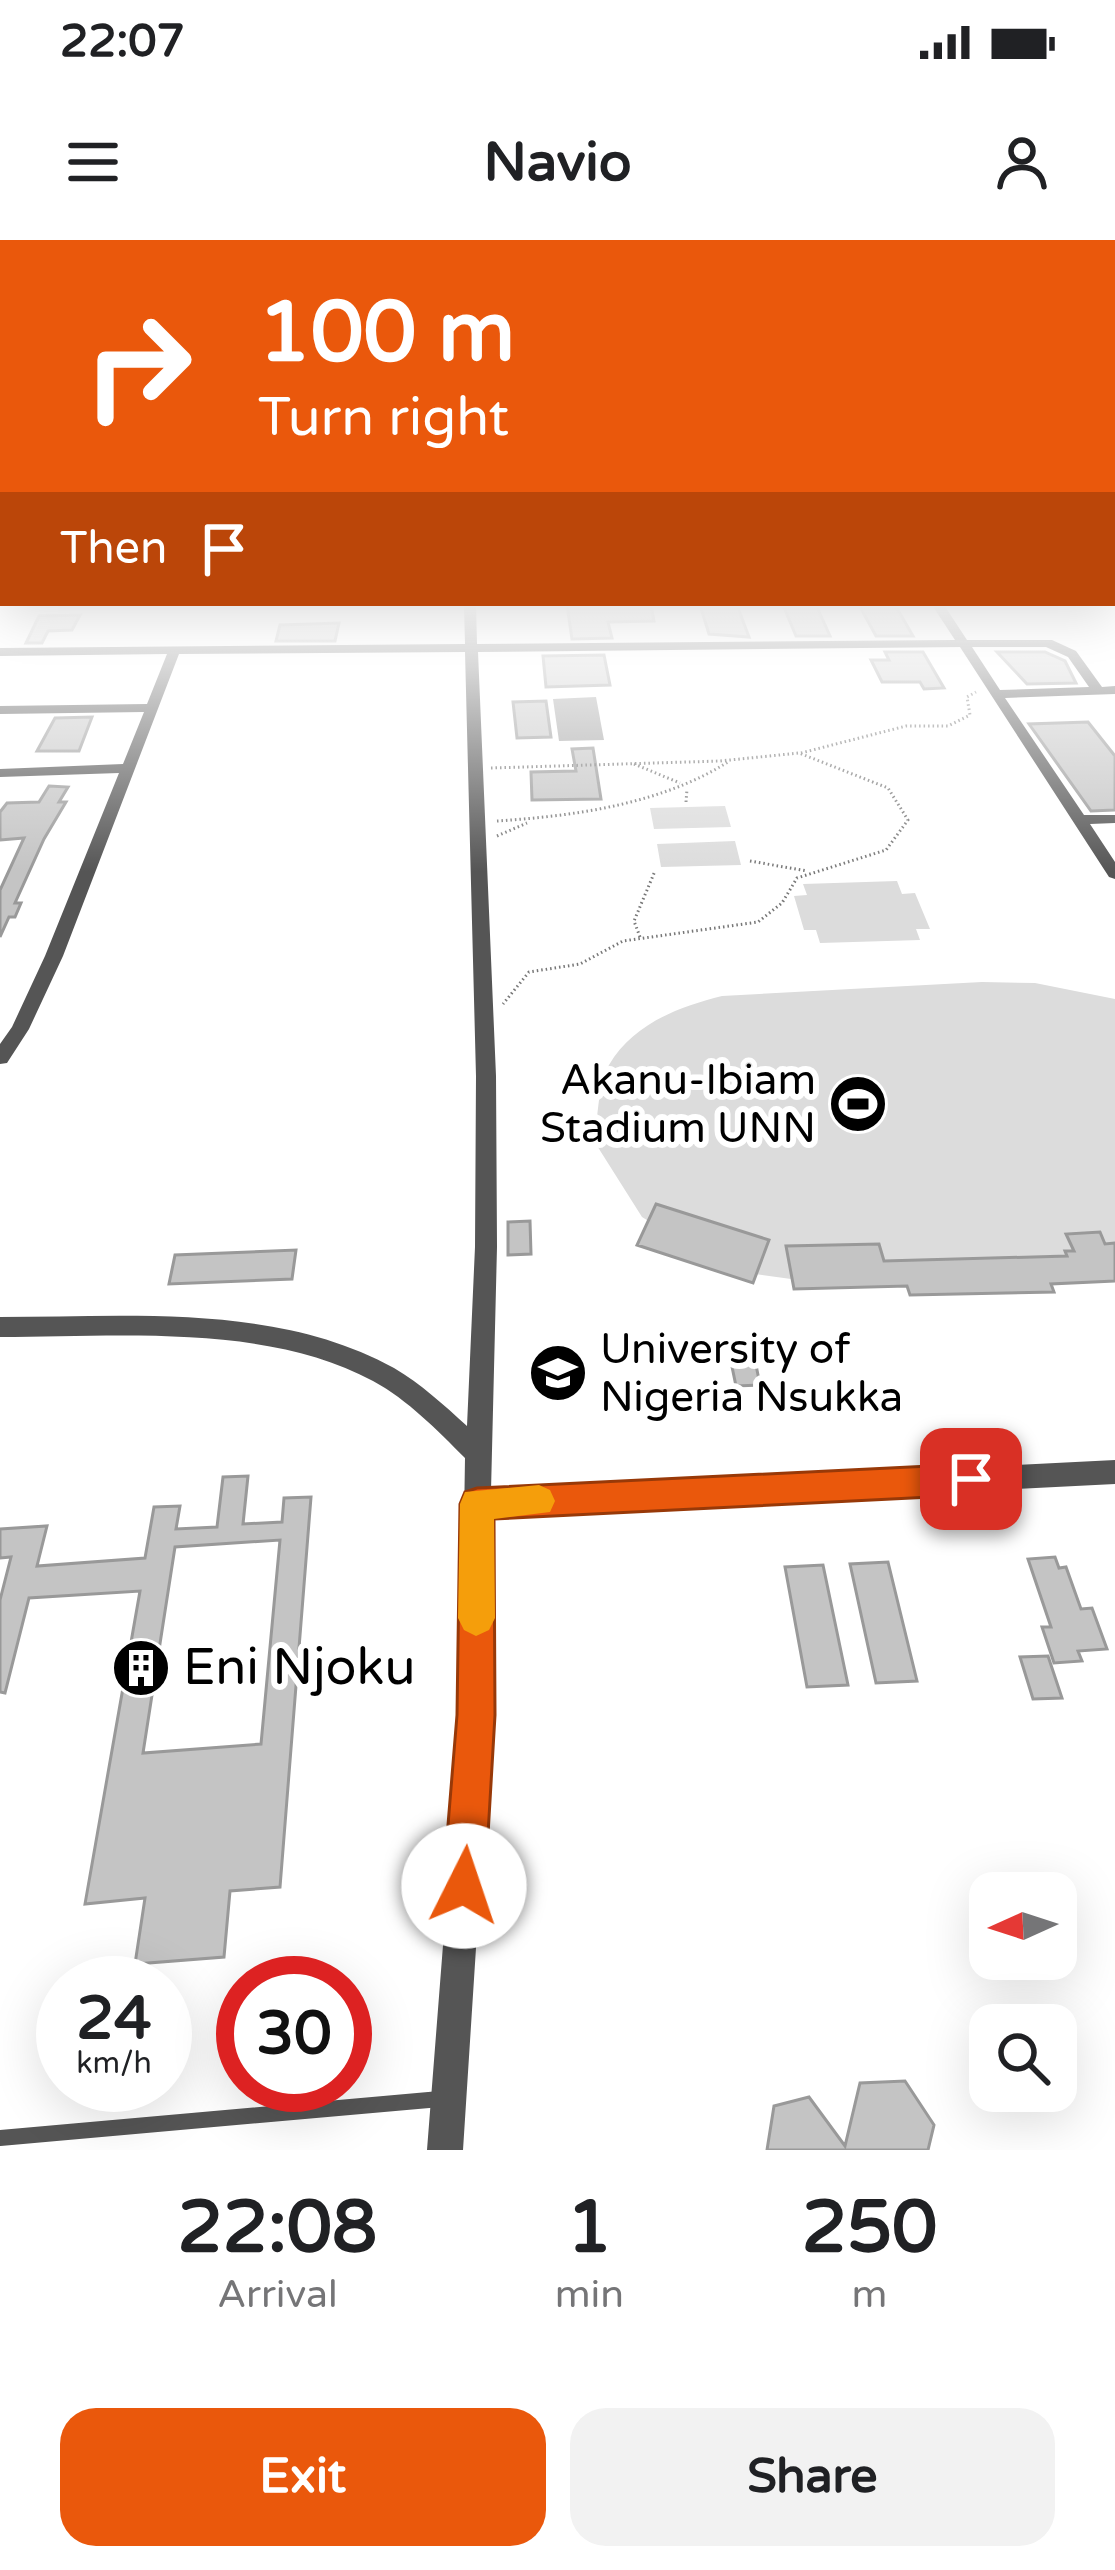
<!DOCTYPE html>
<style>
:root{--surface:#fff;--page:#f2f2f2;--text:#202124;--muted:#757577;--accent:#ea580c}
body{margin:0;font-family:"Varela Round",sans-serif;background:var(--page);color:var(--text);height:100vh;display:flex;flex-direction:column;font-size:45px;white-space:nowrap}
*{box-sizing:border-box;margin:0}
p{font-size:39px;color:var(--muted)}
.icon{flex:none;width:66px;height:66px;fill:none;stroke:currentColor;stroke-width:2;stroke-linecap:round;stroke-linejoin:round}
.map{position:relative;height:1910px;overflow:hidden}
.side{display:flex;flex-direction:column;background:var(--surface);flex:1}
.side>*{flex:none}
.banner{position:absolute;left:0px;top:0px;width:1116px;height:366px;box-shadow:0 12px 48px #0002;background:#ea580c;color:#fff;overflow:hidden}
.needle{width:78px;rotate:267deg}
.controls{position:absolute;left:969px;top:1632px;display:grid;gap:24px}
.controls a{display:grid;place-items:center;width:108px;height:108px;border-radius:24px;background:var(--surface);box-shadow:0 12px 48px #0002;font-size:60px}
.speed{position:absolute;left:36px;top:1716px;display:flex;gap:24px;font-size:60px;font-weight:700;text-align:center}
.speed>*{display:grid;place-content:center;width:156px;height:156px;border-radius:50%;background:var(--surface);box-shadow:0 12px 48px #0002;line-height:1}
.speed small{font-size:30px;font-weight:400}
.speed .limit{border:18px solid #d22;background:#fff;color:#111}
.pin{position:absolute;display:grid;place-items:center;width:102px;height:102px;color:#fff;margin:-51px;border-radius:24px;box-shadow:0 6px 18px #0006}
.me{position:absolute;width:132px;margin:-66px;rotate:4deg;stroke-linejoin:round;filter:drop-shadow(0 0 9px #0008)}
.turn{display:flex;align-items:center;gap:42px;height:252px;padding:0 60px;font-size:54px}
.turn .icon{width:156px;height:156px;stroke-width:2.5}
.turn b{display:block;font-size:84px;line-height:102px}
.then{display:flex;align-items:center;height:114px;padding:0 60px;background:#0003;gap:24px;font-size:45px}
.eta{display:flex;justify-content:space-evenly;align-items:center;height:204px;text-align:center}
.eta b{font-size:72px;font-weight:700;line-height:84px}
.primary-button{display:flex;gap:24px;margin-top:auto;padding:24px 60px}
.primary-button a{flex:1;height:138px;border-radius:36px;background:var(--accent);color:#fff;font-size:48px;font-weight:700;line-height:138px;text-align:center}
.primary-button a+a{background:var(--page);color:var(--text)}
.status{display:flex;justify-content:space-between;align-items:center;height:84px;padding:0 60px;background:var(--surface);direction:ltr}
.status svg{height:33px;fill:currentColor}
header{display:flex;justify-content:space-between;align-items:center;height:156px;padding:0 60px;background:var(--surface);font-size:54px;font-weight:700}
.map>svg:first-child{display:block}
</style>
<div class="status"><b>22:07</b><svg viewBox="0 0 49 12"><path d="M0 12V9h3v3zM5 12V6h3v6zM10 12V3h3v9zM15 12V0h3v12zM26 1h20v11H26zM47 4h2v5h-2z"/></svg></div>
<header><svg class="icon" aria-label="menu" viewBox="0 0 24 24"><path d="M4 6h16M4 12h16M4 18h16"/></svg>Navio<svg class="icon" aria-label="person" viewBox="0 0 24 24"><circle cx="12" cy="8" r="4"/><path d="M4 21q1-7 8-7t8 7"/></svg></header>
<div class="map">
<svg width="1115" height="1910" viewBox="0 0 1115 1910">
<rect width="100%" height="100%" fill="#fff"/>
<path fill="#dcdcdc" d="M725,566L731,587L654,589L650,568Z
M735,601L741,625L661,627L657,604Z
M897,641L902,654L915,653L930,689H916L920,700L820,703L816,690H804L794,656L807,655L803,644Z
M982,742L1035,743L1115,759V1030L820,1043L727,1030L642,977L594,901C598,879 598,843 609,825C633,784 678,767 722,756Z"/>
<path fill="#a3a3a3" d="M596,457L604,500L559,501L553,459Z"/>
<path fill="#c4c4c4" stroke="#999" stroke-width="3" fill-rule="evenodd" d="M567,365H651L654,381L608,382L612,398L572,399Z
M700,365H737L749,397L709,394Z
M783,365H816L830,396H796Z
M859,365H895L913,396H876Z
M80,375L72,390L48,391L42,403H26L39,376Z
M339,383L335,401H276L280,385Z
M885,412H923L944,448L924,449L920,442H882L871,420H889Z
M997,412H1045L1065,421L1076,443L1027,444Z
M604,415L610,445L546,447L543,416Z
M546,461L551,497L517,498L513,462Z
M92,477L79,511H37L55,478Z
M1088,482L1115,516V570L1091,571L1029,484Z
M593,508L601,559L532,560L531,532L576,531L572,509Z
M49,546L68,547L59,562H66L44,599L15,663H21L15,677H9L0,697V650L24,598L0,600V572L7,563L39,562Z
M656,964L769,1000L753,1043L637,1005Z
M530,981L531,1014L508,1015V982Z
M1100,992L1105,1004L1115,1003V1041L1051,1044L1054,1052L910,1055L907,1046L794,1049L786,1006L879,1004L884,1021L1067,1016L1065,1011H1074L1066,994Z
M296,1010L292,1039L169,1044L175,1015Z
M754,1115L760,1145L736,1146L730,1117Z
M248,1236L243,1284L282,1282L284,1258L311,1257L280,1647L230,1651L224,1717L135,1724L145,1658L85,1664L140,1351L29,1358L5,1453L0,1452V1360L11,1317L0,1318V1289L47,1286L37,1326L145,1318L154,1267L180,1266L176,1289L217,1287L223,1237ZM280,1300L261,1504L143,1513L175,1307Z
M1055,1317L1059,1328L1066,1327L1081,1369L1092,1368L1107,1409L1078,1411L1082,1421L1054,1423L1042,1387H1051L1028,1319Z
M888,1322L917,1441L876,1443L850,1324Z
M823,1325L848,1445L807,1447L785,1327Z
M1048,1416L1062,1458L1033,1459L1020,1417Z
M905,1841L934,1885L928,1910H767L774,1866L809,1857L845,1906L860,1843Z"/>
<g fill="none" stroke-linecap="round" stroke-linejoin="round">
<path stroke="#777" stroke-width="3" stroke-dasharray="1.5 3" stroke-linecap="butt" d="M801,513L906,486H948L970,475L967,457L976,452
M634,524L680,543
M491,528L720,521L799,513L888,548L908,580L886,610L797,638L782,663L758,682L623,701L580,724L529,732L503,764
M686,562L687,549
M497,581C575,576 661,564 728,522
M497,596L527,583
M750,621L807,631
M640,697L634,681L655,631"/>
<path stroke="#555" stroke-width="16" d="M0,1898L440,1859"/>
<path fill="#555" fill-rule="evenodd" d="M464,365H476L477,404L955,400L932,365H944L967,400H1052L1076,411L1102,447L1115,446V454L1005,458L1084,575H1115V583L1090,584L1115,622V639L1109,637L960,407L478,412L496,836L497,1007L491,1251L1115,1220V1244L491,1276V1475L463,1910H427L461,1475L465,1218C437,1190 408,1160 373,1141C267,1083 117,1097 0,1097V1077C128,1077 277,1063 394,1128C421,1144 444,1165 467,1186L475,1007L476,836L465,412L179,414L63,716L29,789L7,823L0,824V804L12,787L45,716L119,533L0,537V529L123,524L144,472L0,474V466L147,464L167,414L0,416V408L465,404ZM972,407H1046L1068,417L1089,447L1000,450Z"/>
</g>
<linearGradient id="sky" x2="0" y2="1"><stop stop-color="#8cadcc"/><stop offset="0.58" stop-color="#fff"/><stop offset="1" stop-color="#fff" stop-opacity="0"/></linearGradient>
<rect width="1115" height="632" fill="url(#sky)"/>
<path fill="#ea580c" stroke="#983908" stroke-width="3" d="M971,1224L983,1228L988,1239L983,1250L971,1255L494,1279L495,1475L485,1646L479,1660L464,1666L449,1660L443,1646L457,1475L460,1264L465,1252L477,1248Z"/>
<path fill="#f59e0b" d="M539,1245L550,1250L555,1261L550,1272L494,1279L495,1378L489,1390L476,1396L464,1390L458,1378L460,1264L465,1252Z"/>
<defs>
<symbol id="stadium-disc" viewBox="-11 -11 22 22"><circle r="9.5" fill="#000" stroke="#fff"/><path d="M0-5a6.5 5 0 1 0 0 10a6.5 5 0 1 0 0-10ZM-3.5-1.8h7v3.6h-7Z" fill="#fff"/></symbol>
<symbol id="university-disc" viewBox="-11 -11 22 22"><circle r="9.5" fill="#000" stroke="#fff"/><path d="M0-5L7-2L0 1L-7-2ZM-4 1L0 2.5L4 1V4Q0 6-4 4Z" fill="#fff"/></symbol>
<symbol id="building-disc" viewBox="-11 -11 22 22"><circle r="9.5" fill="#000" stroke="#fff"/><path d="M-4-6H4V6H1V3H-1V6H-4ZM-2.5-4.3h1.7v1.8h-1.7ZM.8-4.3h1.7v1.8H.8ZM-2.5-1h1.7V.8h-1.7ZM.8-1h1.7V.8H.8Z" fill="#fff"/></symbol>
</defs>
<g fill-rule="evenodd">
<use href="#stadium-disc" x="825" y="831" width="66" height="66"/>
<use href="#university-disc" x="525" y="1100" width="66" height="66"/>
<use href="#building-disc" x="108" y="1395" width="66" height="66"/>
</g>
<g text-anchor="middle" dominant-baseline="central" stroke-width="12" stroke-linejoin="round" paint-order="stroke">
<g font-size="42" fill="#000" stroke="#fff" text-anchor="end">
<text x="816" y="840">Akanu-Ibiam<tspan x="816" dy="48">Stadium UNN</tspan></text>
<text x="600" y="1109" text-anchor="start">University of<tspan x="600" dy="48">Nigeria Nsukka</tspan></text>
</g>
<g font-size="51" fill="#000" stroke="#fff" text-anchor="start">
<text x="183" y="1428">Eni Njoku</text>
</g>
</g>
</svg>
<div class="controls">
<a><svg class="needle" viewBox="-14 -14 28 28"><path d="M0-13l5 13h-10z" fill="#e53935"/><path d="M0 13l5-13h-10z" fill="#757577"/></svg></a>
<a><svg class="icon" aria-label="search" viewBox="0 0 24 24"><circle cx="10" cy="10" r="6"/><path d="M15 15l6 6"/></svg></a>
</div>
<div class="speed"><div>24<small>km/h</small></div><div class="limit">30</div></div>
<div class="pin" style="left:971px;top:1239px;background:#d93025"><svg class="icon" aria-label="arrive" viewBox="0 0 24 24"><path d="M6 21V4h12l-3 4 3 4H6"/></svg></div>
<svg class="me" style="left:464px;top:1646px" viewBox="-20 -20 40 40"><circle r="19" fill="#fff"/><path d="M0-13L10 11 0 6-10 11z" fill="#ea580c"/></svg>
<div class="banner">
<div class="turn"><svg class="icon" aria-label="right" viewBox="0 0 24 24"><path d="M7 20v-9h11M14 6l5 5-5 5"/></svg><div><b>100 m</b>Turn right</div></div>
<div class="then">Then<svg class="icon" aria-label="arrive" viewBox="0 0 24 24"><path d="M6 21V4h12l-3 4 3 4H6"/></svg></div>
</div>
</div>
<section class="side">
<div class="eta">
<div><b>22:08</b><p>Arrival</p></div>
<div><b>1</b><p>min</p></div>
<div><b>250</b><p>m</p></div>
</div>
<div class="primary-button"><a>Exit</a><a>Share</a></div>
</section>
